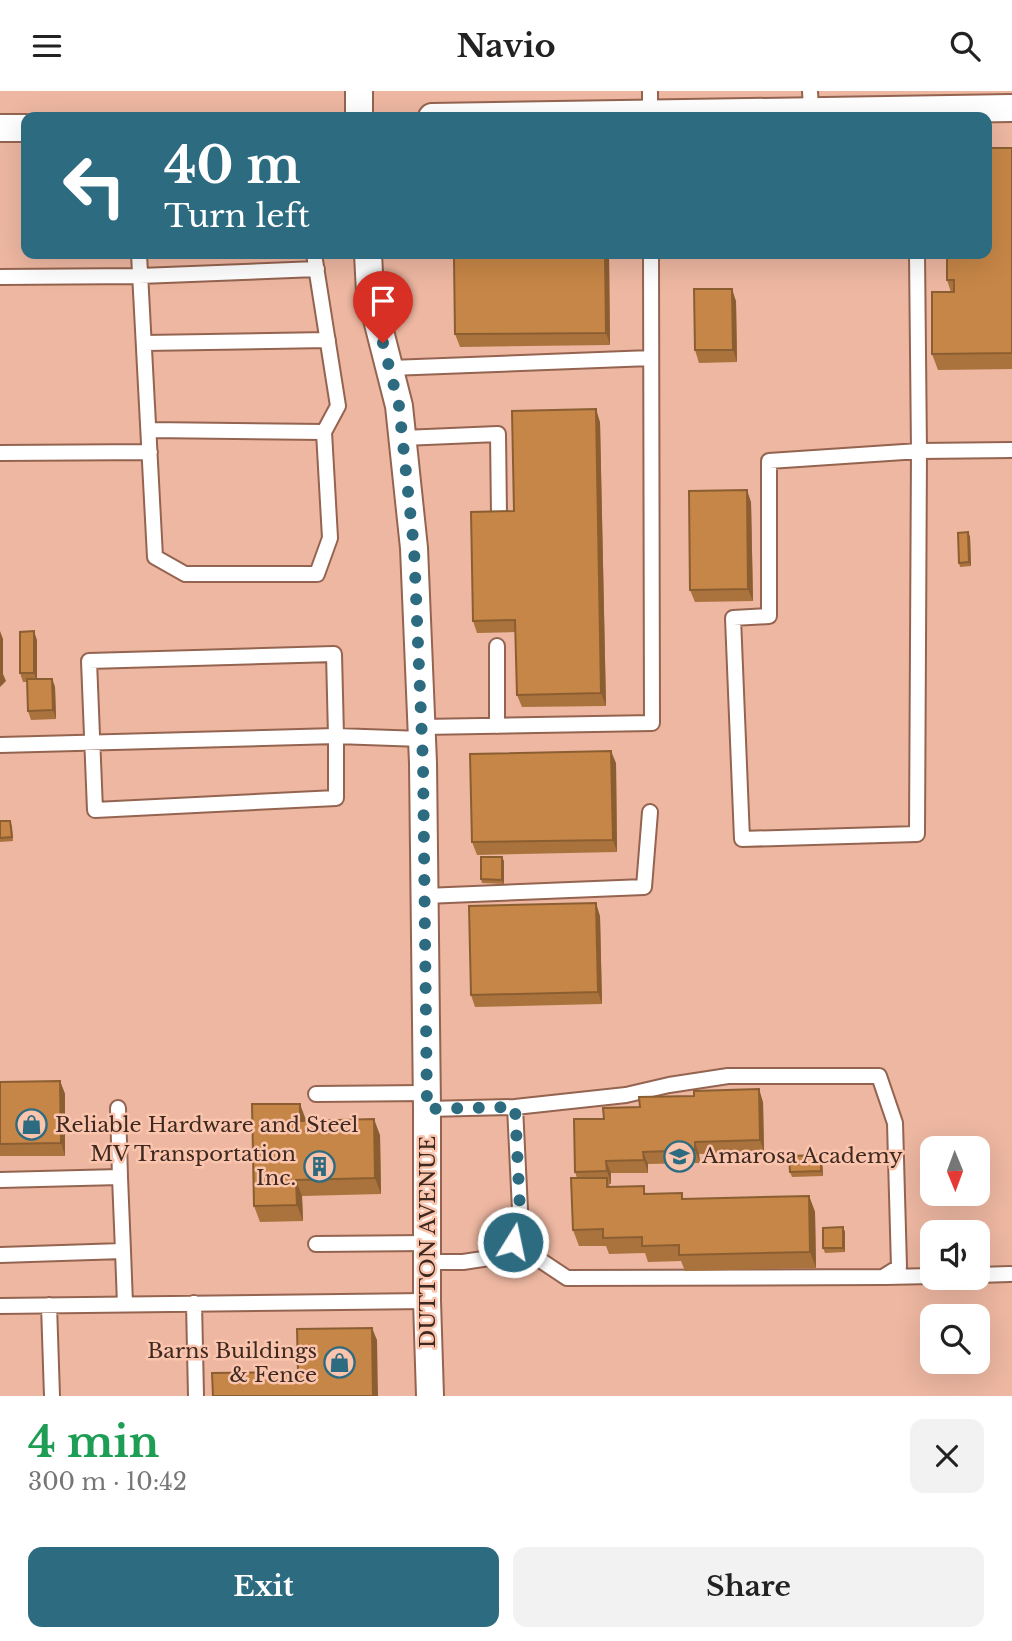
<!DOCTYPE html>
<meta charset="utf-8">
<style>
:root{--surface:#fff;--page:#f2f2f2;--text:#222;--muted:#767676;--accent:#2d6b81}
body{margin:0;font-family:"Libre Baskerville",serif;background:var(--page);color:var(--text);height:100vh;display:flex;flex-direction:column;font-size:26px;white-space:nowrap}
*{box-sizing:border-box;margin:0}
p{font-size:23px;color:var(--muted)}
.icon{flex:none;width:38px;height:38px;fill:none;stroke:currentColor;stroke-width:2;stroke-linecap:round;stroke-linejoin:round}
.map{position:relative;height:1305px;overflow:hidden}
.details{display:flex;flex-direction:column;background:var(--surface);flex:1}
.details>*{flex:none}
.guide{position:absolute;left:21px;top:21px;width:971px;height:147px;border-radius:14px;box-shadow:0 7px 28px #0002;background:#2d6b81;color:#fff;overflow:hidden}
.needle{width:46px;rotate:179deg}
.fabs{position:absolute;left:920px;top:1045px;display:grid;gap:14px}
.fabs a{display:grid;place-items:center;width:70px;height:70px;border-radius:14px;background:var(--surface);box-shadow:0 7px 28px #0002;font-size:35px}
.pin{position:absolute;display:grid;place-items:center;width:60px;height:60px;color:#fff;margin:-72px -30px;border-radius:50% 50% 50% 0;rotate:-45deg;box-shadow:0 0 7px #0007}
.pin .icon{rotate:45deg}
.me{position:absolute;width:77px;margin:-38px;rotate:10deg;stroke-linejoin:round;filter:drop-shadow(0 0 5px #0008)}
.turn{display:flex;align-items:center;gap:24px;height:147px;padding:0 28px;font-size:32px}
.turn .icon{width:91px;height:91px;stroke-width:2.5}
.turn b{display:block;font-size:49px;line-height:60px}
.round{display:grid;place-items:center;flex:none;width:74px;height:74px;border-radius:14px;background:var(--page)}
.headline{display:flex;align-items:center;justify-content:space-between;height:119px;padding:0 28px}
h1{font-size:42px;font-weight:800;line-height:52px;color:#1e9e55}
.cta{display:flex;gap:14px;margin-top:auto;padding:14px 28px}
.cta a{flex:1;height:80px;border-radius:14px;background:var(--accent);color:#fff;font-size:28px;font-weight:800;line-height:80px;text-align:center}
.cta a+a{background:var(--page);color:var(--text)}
header{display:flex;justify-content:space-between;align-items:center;height:91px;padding:0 28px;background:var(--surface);font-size:32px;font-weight:800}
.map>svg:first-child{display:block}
</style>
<header><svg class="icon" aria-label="menu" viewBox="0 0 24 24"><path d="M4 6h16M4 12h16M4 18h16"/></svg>Navio<svg class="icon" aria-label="search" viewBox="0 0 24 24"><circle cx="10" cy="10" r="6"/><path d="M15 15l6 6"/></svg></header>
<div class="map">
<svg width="1012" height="1305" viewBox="0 0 1012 1305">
<rect width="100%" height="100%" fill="#edb7a1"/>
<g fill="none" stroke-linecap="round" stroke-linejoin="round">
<defs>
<path id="lane" d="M650,0V26
M810,0L811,19
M139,163C144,264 150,365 155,466L185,483H317L330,447L324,341L149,339
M314,163L338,315L324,341
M917,163L919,360L1012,359
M502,164V163
M0,186L140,185L317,178
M144,252L328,249
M390,277L651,267
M403,347L498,343L499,424
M919,360L917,743L742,748L733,527L769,525V370Z
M0,362L150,361
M497,635V555
M422,636L652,632L651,163
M0,654L336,645L334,563L89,570L95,719L336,707V645L422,648
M425,805L644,796L650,721
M316,1003L426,1002
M427,1018L515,1016
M0,1089L120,1086L118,1017
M316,1153L427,1152
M123,1160L125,1213
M0,1164L123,1160L120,1086
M428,1171H463L510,1164L520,1119L515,1016L626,1004L669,994L728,985H879L895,1032L899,1176L883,1186L567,1187L513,1151
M978,1184L1010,1183
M885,1186L933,1185
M194,1212L196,1305
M49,1214L52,1305
M0,1215L427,1210"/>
<path id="street" d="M359,0V26
M432,26L1012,17
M0,37H26
M368,163L370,201L399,315L414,457L423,672L427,1018V1210L430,1305"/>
</defs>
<use href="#lane" stroke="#946450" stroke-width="18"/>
<use href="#street" stroke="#946450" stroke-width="30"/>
<use href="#lane" stroke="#fff" stroke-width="14"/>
<use href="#street" stroke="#fff" stroke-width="26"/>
</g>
<path fill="#aa733d" d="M1012,57V278L938,279L932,263L951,201L947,189Z
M609,163L610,254L460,256L455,243L528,166Z
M736,210L737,271L699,272L695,259Z
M600,331L606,615L522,616L517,604L516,541L477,542L473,530L514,420Z
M751,411L753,510L695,511L690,499Z
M968,441L970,446L971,475L960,476L959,472Z
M37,549V588H52L55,596L56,628L31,629L28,620L27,591H23L20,582Z
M616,672L617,761L477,764L472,751Z
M0,730L12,734L13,750L0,751Z
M504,770V793L482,792L481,788Z
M600,825L602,913L475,916L471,904Z
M60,990L65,1003V1065H0V991Z
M763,1011L764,1061L699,1063L700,1072L648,1073V1082H611V1093H609L610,1096L684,1108L809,1105L815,1121L816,1177L685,1180L681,1170L648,1171L645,1162L609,1163L606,1155H579L573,1139L577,1087L575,1081L640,1016Z
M306,1029V1030L380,1044L381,1103L302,1105L303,1130L260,1131L254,1115Z
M821,1064L822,1068L823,1085L792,1086L790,1081Z
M843,1136L845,1141V1161L825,1162L823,1157Z"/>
<path fill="#8b5e32" d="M605,163H609L610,254L606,242Z
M732,198L736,210L737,271L733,259Z
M596,318L600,331L606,615L601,602Z
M747,399L751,411L753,510L748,498Z
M968,441L970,446L971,475L969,471Z
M0,540L3,548V583L6,590L0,596Z
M34,540L37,549V591L34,582Z
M52,588L55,596L56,628L53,619Z
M611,660L616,672L617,761L613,749Z
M502,766L504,770V793L502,789Z
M596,812L600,825L602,913L598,901Z
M60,990L65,1003V1065L61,1052Z
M759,998L763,1011L764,1061L760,1049Z
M300,1013L306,1029V1046L300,1030Z
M374,1028L380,1044L381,1103L375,1087Z
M695,1051L699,1063L700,1072L695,1059Z
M643,1061L648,1073V1082L644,1069Z
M821,1064L822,1068L823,1085L821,1080Z
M606,1070L611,1082V1093L607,1080Z
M296,1089L302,1105L303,1130L297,1114Z
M809,1105L815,1121L816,1177L810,1161Z
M843,1136L845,1141V1161L843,1157Z
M372,1237L377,1249L378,1305H373Z"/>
<path fill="#c68647" stroke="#8b5e32" stroke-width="2" d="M987,57H1012V262L932,263V201H954V189H947V163H987Z
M528,163H605L606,242L455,243L454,167L528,166Z
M694,198H732L733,259H695Z
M596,318L601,602L517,604L515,529L473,530L471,421L514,420L512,320Z
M747,399L748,498L690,499L689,400Z
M968,441L969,471L959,472L958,442Z
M34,540V582H20V541Z
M27,588H52L53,619L28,620Z
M611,660L613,749L472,751L470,663Z
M0,730H10L12,746L0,747Z
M481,766H502V789L481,788Z
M596,812L598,901L471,904L469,815Z
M60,990L61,1052L0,1053V991Z
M759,998L760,1049L695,1051V1059L643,1061L644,1069L606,1070L607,1080L575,1081L574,1028H604L603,1017L640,1016L639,1006L694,1005V1000Z
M252,1013H300V1030L374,1028L375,1087L296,1089L297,1114L254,1115Z
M821,1064V1080L790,1081L789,1065Z
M571,1087H607V1096L644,1095V1103L682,1102V1108L809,1105L810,1161L679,1164V1154L642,1155V1146L603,1147V1138L573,1139Z
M843,1136V1157H823V1137Z
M372,1237L373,1305H213L212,1282L298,1281L297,1238Z"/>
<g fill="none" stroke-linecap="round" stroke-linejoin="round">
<path stroke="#2d6b81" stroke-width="12" stroke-dasharray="0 21.6" d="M383,252L399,315L414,457L423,672L427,1018L515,1016L520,1119L513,1151"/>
</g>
<defs>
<symbol id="shop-ring" viewBox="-11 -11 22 22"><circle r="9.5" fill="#fac4ad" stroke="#2d6b81" stroke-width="1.5"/><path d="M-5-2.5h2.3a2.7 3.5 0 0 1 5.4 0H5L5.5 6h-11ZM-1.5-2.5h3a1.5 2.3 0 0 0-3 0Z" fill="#2d6b81"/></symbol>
<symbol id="school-ring" viewBox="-11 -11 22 22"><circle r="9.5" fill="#fac4ad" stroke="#2d6b81" stroke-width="1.5"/><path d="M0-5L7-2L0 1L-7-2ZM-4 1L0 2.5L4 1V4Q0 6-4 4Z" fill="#2d6b81"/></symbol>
<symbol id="building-ring" viewBox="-11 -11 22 22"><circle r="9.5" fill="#fac4ad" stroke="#2d6b81" stroke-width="1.5"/><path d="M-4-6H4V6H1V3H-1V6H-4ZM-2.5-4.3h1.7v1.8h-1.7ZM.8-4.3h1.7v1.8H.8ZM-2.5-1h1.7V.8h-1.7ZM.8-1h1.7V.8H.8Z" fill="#2d6b81"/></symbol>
</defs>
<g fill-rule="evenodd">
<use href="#shop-ring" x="14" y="1016" width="35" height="35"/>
<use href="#school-ring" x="662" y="1048" width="35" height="35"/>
<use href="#building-ring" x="302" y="1058" width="35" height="35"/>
<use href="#shop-ring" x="322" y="1254" width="35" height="35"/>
</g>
<g text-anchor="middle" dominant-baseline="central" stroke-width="5" stroke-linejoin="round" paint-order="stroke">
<g font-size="21" fill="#3e2920" stroke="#fac4ad" text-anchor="start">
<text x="55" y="1034">Reliable Hardware and Steel</text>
<text x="296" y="1063" text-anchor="end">MV Transportation<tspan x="296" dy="24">Inc.</tspan></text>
<text x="702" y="1065">Amarosa Academy</text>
<text x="317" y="1260" text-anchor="end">Barns Buildings<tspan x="317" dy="24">&amp; Fence</tspan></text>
</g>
<g font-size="21" fill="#3e2920" stroke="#fac4ad">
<text transform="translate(428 1151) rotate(-90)">DUTTON AVENUE</text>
</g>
</g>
</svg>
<div class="fabs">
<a><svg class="needle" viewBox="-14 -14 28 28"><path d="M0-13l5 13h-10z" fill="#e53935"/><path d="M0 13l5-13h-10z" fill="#767676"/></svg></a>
<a><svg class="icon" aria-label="sound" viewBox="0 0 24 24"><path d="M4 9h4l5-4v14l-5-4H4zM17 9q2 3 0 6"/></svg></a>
<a><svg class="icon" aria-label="search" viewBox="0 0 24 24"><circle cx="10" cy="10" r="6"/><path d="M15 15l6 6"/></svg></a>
</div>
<div class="pin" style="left:383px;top:252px;background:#d93025"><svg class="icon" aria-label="arrive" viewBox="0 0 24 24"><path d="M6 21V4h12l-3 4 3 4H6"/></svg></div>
<svg class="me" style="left:513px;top:1151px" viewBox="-20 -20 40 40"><circle r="17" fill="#2d6b81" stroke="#fff" stroke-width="3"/><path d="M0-11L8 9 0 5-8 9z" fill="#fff"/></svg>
<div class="guide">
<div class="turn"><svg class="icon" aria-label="left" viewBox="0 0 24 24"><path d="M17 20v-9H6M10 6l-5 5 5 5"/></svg><div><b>40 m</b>Turn left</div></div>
</div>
</div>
<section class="details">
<div class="headline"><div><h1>4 min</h1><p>300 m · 10:42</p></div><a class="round"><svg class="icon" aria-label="close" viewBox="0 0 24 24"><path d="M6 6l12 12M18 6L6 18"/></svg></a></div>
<div class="cta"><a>Exit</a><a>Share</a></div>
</section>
